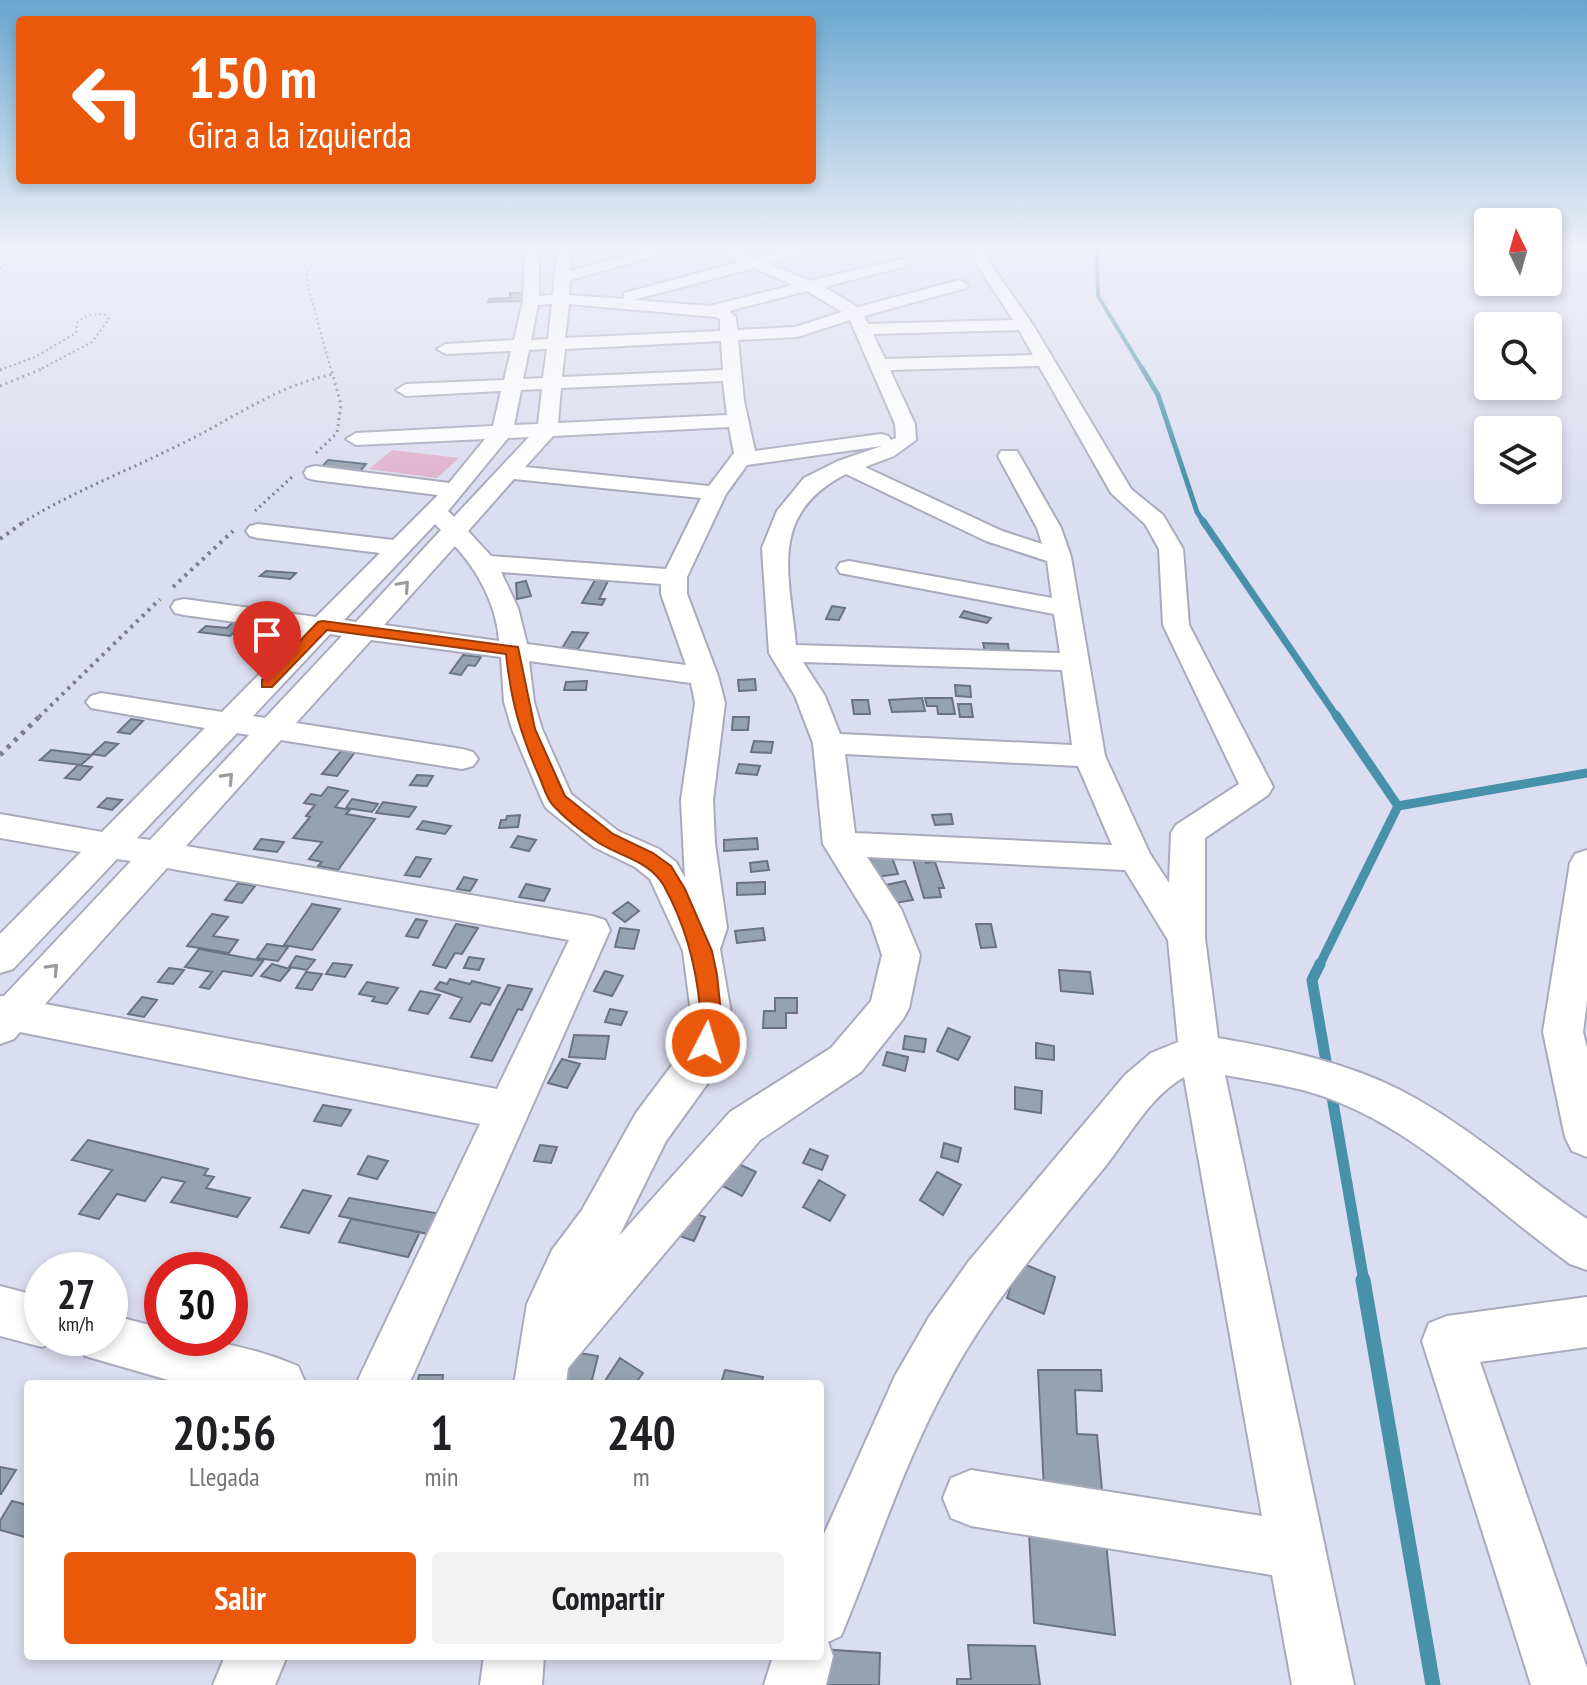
<!DOCTYPE html>
<html lang="es">
<style>
:root{--surface:#fff;--page:#f2f2f2;--text:#202124;--muted:#757577;--accent:#ea580c}
body{margin:0;font-family:"PT Sans Narrow",sans-serif;background:var(--page);color:var(--text);height:100vh;display:flex;flex-direction:column;font-size:30px;white-space:nowrap}
*{box-sizing:border-box;margin:0}
p{font-size:26px;color:var(--muted)}
.icon{flex:none;width:44px;height:44px;fill:none;stroke:currentColor;stroke-width:2;stroke-linecap:round;stroke-linejoin:round}
.map{position:relative;flex:1;overflow:hidden}
.sheet{position:absolute;left:24px;top:1380px;width:800px;height:280px;display:flex;flex-direction:column;background:var(--surface);border-radius:8px;box-shadow:0 4px 12px #0003}
.sheet>*{flex:none}
.banner{position:absolute;left:16px;top:16px;width:800px;height:168px;border-radius:8px;box-shadow:0 4px 12px #0003;background:#ea580c;color:#fff;overflow:hidden}
.needle{width:52px;rotate:355deg}
.controls{position:absolute;left:1474px;top:208px;display:grid;gap:16px}
.controls a{display:grid;place-items:center;width:88px;height:88px;border-radius:8px;background:var(--surface);box-shadow:0 4px 12px #0003;font-size:40px}
.speed{position:absolute;left:24px;top:1252px;display:flex;gap:16px;font-size:40px;font-weight:700;text-align:center}
.speed>*{display:grid;place-content:center;width:104px;height:104px;border-radius:50%;background:var(--surface);box-shadow:0 4px 12px #0003;line-height:1}
.speed small{font-size:20px;font-weight:400}
.speed .limit{border:12px solid #d22;background:#fff;color:#111}
.pin{position:absolute;display:grid;place-items:center;width:68px;height:68px;color:#fff;margin:-82px -34px;border-radius:50% 50% 50% 0;rotate:-45deg;box-shadow:0 0 8px #0007}
.pin .icon{rotate:45deg}
.me{position:absolute;width:88px;margin:-44px;rotate:5deg;stroke-linejoin:round;filter:drop-shadow(0 0 6px #0008)}
.turn{display:flex;align-items:center;gap:28px;height:168px;padding:0 40px;font-size:36px}
.turn .icon{width:104px;height:104px;stroke-width:2.5}
.turn b{display:block;font-size:56px;line-height:68px}
.eta{display:flex;justify-content:space-evenly;align-items:center;height:136px;text-align:center}
.eta b{font-size:48px;font-weight:700;line-height:56px}
.button{display:flex;gap:16px;margin-top:auto;padding:16px 40px}
.button a{flex:1;height:92px;border-radius:8px;background:var(--accent);color:#fff;font-size:32px;font-weight:700;line-height:92px;text-align:center}
.button a+a{background:var(--page);color:var(--text)}
.map>svg:first-child{display:block}
</style>
<div class="map">
<svg width="1587" height="1685" viewBox="0 0 1587 1685">
<rect width="100%" height="100%" fill="#dbddf0"/>
<path fill="#e1b2cd" d="M392,450L459,458L437,478L369,469Z"/>
<g fill="none" stroke-linecap="round" stroke-linejoin="round">
<path stroke="#4891aa" stroke-width="4" d="M1097,249L1098,296L1143,370"/>
<path stroke="#4891aa" stroke-width="5" d="M1142,368L1158,395L1197,512L1204,523"/>
<path stroke="#4891aa" stroke-width="7" d="M1203,521L1337,717"/>
<path stroke="#4891aa" stroke-width="9" d="M1336,715L1398,806
M1398,806L1587,773
M1319,966L1398,806"/>
<path stroke="#4891aa" stroke-width="11" d="M1320,964L1312,980L1328,1073
M1331,1091L1364,1282"/>
<path stroke="#4891aa" stroke-width="15" d="M1363,1280L1433,1685"/>
</g>
<path fill="#95a2b0" stroke="#697482" stroke-width="2" d="M510,293H525L522,301L488,302L489,299L510,298Z
M328,460L366,464L358,474L320,469Z
M266,571L296,573L290,579L260,576Z
M595,580L608,581L599,599H605L602,605L582,603Z
M526,581L531,596L517,599L516,583Z
M832,606L845,608L839,620L826,619Z
M964,611L991,618L987,623L960,617Z
M233,622L243,624L230,636L199,632L206,626L227,628Z
M572,632L588,633L578,649L562,648Z
M983,643L1008,644L1009,652L985,651Z
M463,655L481,657L475,666L468,665L461,675L450,673Z
M755,679L756,690L739,691L738,680Z
M587,681L586,690H564L566,682Z
M955,685L970,686L971,697L956,696Z
M922,698L925,711L892,712L889,700Z
M925,698H952L955,714H938L937,706H927Z
M852,700H868L870,714H854Z
M958,704H971L973,717H960Z
M733,717H749L748,730H732Z
M131,719L143,721L130,734L118,732Z
M754,741L773,742L771,753L751,752Z
M105,742L118,744L105,756L92,754Z
M51,750L92,755L81,765L40,760Z
M341,751L355,752L337,776L322,774Z
M739,764L760,766L757,775L736,773Z
M78,765L92,767L80,780L65,778Z
M417,775L433,776L427,786L410,785Z
M328,787L348,791L335,807L350,810L346,814L375,819L338,870L318,866L322,862L309,859L322,842L293,838L310,817L306,816L315,805L304,803L311,794L321,796Z
M107,798L122,800L112,810L98,807Z
M352,799L378,804L372,812L346,808Z
M383,802L416,807L409,817L376,813Z
M951,814L953,824L935,825L932,815Z
M520,815L518,827L499,828L501,820H506L507,816Z
M423,821L451,826L445,834L417,829Z
M518,836L536,840L529,851L511,847Z
M757,838L758,849L724,851V840Z
M261,839L284,842L277,852L254,849Z
M889,849L898,874L877,877L868,852Z
M922,852L926,863L935,862L944,888H939L941,897L924,898L911,853Z
M416,857L431,859L420,877L405,875Z
M767,861L769,870L751,872L750,863Z
M464,877L477,880L470,891L457,889Z
M905,881L913,900L889,904L881,886Z
M765,882V894L737,895V883Z
M238,883L255,886L242,903L225,900Z
M526,884L550,889L544,901L519,897Z
M628,902L639,911L625,922L613,913Z
M312,904L340,909L312,950L284,945Z
M212,914L228,917L213,936L238,940L229,953L187,946Z
M416,919L427,921L418,938L406,936Z
M456,924L478,928L462,954L455,953L446,968L433,965Z
M976,924H991L996,947L981,948Z
M620,928L639,930L634,949L615,947Z
M763,928L765,940L737,943L735,931Z
M267,944L288,947L278,961L257,958Z
M199,949L263,961L252,976L223,971L209,989L200,987L212,972L185,967Z
M296,956L315,960L307,970L289,967Z
M469,957L484,959L479,970L464,968Z
M333,963L352,965L345,977L326,974Z
M272,964L290,969L280,981L261,976Z
M169,968L184,970L173,984L158,982Z
M1059,970L1090,972L1093,994L1061,991Z
M605,971L623,976L612,996L594,991Z
M306,972L322,974L312,990L296,988Z
M450,979L470,984L472,981L500,988L490,1005L481,1003L470,1022L450,1018L462,998L435,989L440,982L447,984Z
M367,982L398,988L387,1004L372,1001L375,997L359,994Z
M508,985L532,989L522,1010L518,1009L492,1061L471,1057Z
M420,991L440,995L428,1014L409,1010Z
M142,997L157,1000L144,1017L128,1014Z
M775,998H797V1013H786V1028H763L764,1011H775Z
M610,1009L627,1012L621,1025L605,1022Z
M948,1028L970,1037L958,1060L937,1051Z
M574,1035L609,1036L605,1059L569,1057Z
M905,1036L926,1039L924,1052L903,1049Z
M1036,1043L1054,1046V1060L1036,1058Z
M887,1052L908,1057L905,1071L883,1065Z
M562,1059L580,1064L567,1088L548,1083Z
M1015,1087L1042,1091L1041,1113L1015,1109Z
M323,1105L351,1110L341,1126L314,1121Z
M88,1140L208,1169L204,1175L214,1177L206,1188L250,1198L237,1217L171,1202L185,1182L162,1177L145,1201L117,1194L99,1219L79,1214L112,1170L72,1160Z
M944,1143L961,1148L958,1162L941,1157Z
M540,1145L557,1147L551,1163L534,1161Z
M810,1149L828,1156L822,1170L803,1163Z
M368,1156L388,1161L377,1179L358,1174Z
M730,1160L756,1172L742,1196L717,1183Z
M937,1172L961,1185L943,1215L920,1200Z
M819,1180L845,1195L830,1221L803,1207Z
M303,1190L331,1196L309,1233L281,1227Z
M349,1198L452,1216L443,1237L339,1216Z
M683,1209L705,1217L694,1241L671,1233Z
M351,1219L420,1232L408,1257L339,1242Z
M1019,1262L1055,1277L1044,1314L1007,1298Z
M567,1351L598,1356L591,1384H557Z
M620,1358L643,1373L635,1384H603Z
M725,1370L763,1377L761,1384H721Z
M1038,1370H1101L1102,1391L1075,1390L1077,1434L1097,1435L1102,1490L1044,1489Z
M419,1375H443L442,1384H417Z
M0,1467L16,1470L1,1494H0Z
M12,1501L28,1505V1538L0,1530V1521Z
M1029,1533L1106,1542L1115,1635L1034,1623Z
M968,1645L1035,1646L1040,1685H957V1679H971Z
M820,1649L880,1653L879,1685H807L809,1656H820Z"/>
<g fill="none" stroke-linecap="round" stroke-linejoin="round">
<defs>
<path id="minor" d="M525,249H539V296L553,295L557,249H571L570,271L655,249H681L570,280L569,295L624,299V293L740,262L715,249H735L756,258L790,249H815L769,264L810,281L901,259L906,260V266L824,287L858,307L960,280L968,285L966,288L864,316L868,324L1013,320L976,263L971,249H985L990,263L1033,325L1131,489L1163,515L1183,549L1189,625L1273,787L1268,795L1205,838V938L1218,1038C1281,1049 1343,1061 1400,1090C1468,1125 1524,1177 1587,1219V1270L1570,1264C1493,1209 1422,1134 1333,1100C1298,1086 1261,1082 1225,1075L1354,1685H1292L1272,1575L971,1526L951,1518L943,1498L951,1478L971,1470L1262,1516L1184,1077C1149,1097 1129,1137 1104,1168C1048,1236 989,1305 947,1384C903,1464 876,1552 841,1636L828,1642L833,1656L826,1685H764L773,1656H820V1543L895,1376L929,1317L969,1261L1125,1075L1151,1053L1178,1042L1168,940L1125,870L867,857L901,909L920,955L909,1008L903,1019L861,1072L760,1140L568,1368L566,1384H514L527,1304L552,1250L582,1210L636,1113L678,1057L686,1043L691,1013L683,951L650,879L635,867L594,847L546,808L542,800L512,729L504,702L501,657L371,640L296,723L462,749L473,752L478,759L473,766L462,769L281,740L186,846L592,916L605,920L610,930L409,1384H356L480,1124L20,1032L14,1039L0,1044V996H4L131,861L117,859L13,969L0,973V934L81,852L0,838V814L102,832L205,728L91,708L86,702L91,696L101,693L222,712L302,631L184,615L175,613L171,607L175,601L184,599L316,617L380,553L258,538L250,536L246,531L250,526L258,524L393,540L438,495L315,480L307,478L304,473L307,468L315,466L449,483L485,439L356,445L346,439L356,433L493,426L501,391L406,396L396,390L406,384L504,380L511,351L446,354L437,349L446,344L514,340L523,301ZM754,268L793,285L709,306L633,300ZM807,291L842,312L795,327L737,330L736,317L729,311ZM552,304L548,339L531,340L538,305ZM569,304L716,317L720,319V331L565,338ZM850,320L895,424L896,438L891,440L888,436L881,434L755,451L744,401L738,340L797,337ZM1019,330L1033,355L885,359L873,334ZM721,341L723,370L562,377L565,349ZM547,349L543,378L523,379L529,350ZM1039,366L1111,493L1145,524L1159,549L1163,625L1239,784L1176,825L1171,833L1169,883L1150,854L1105,756L1071,557L1061,528L1017,451H1001L998,456L1037,528L1042,544L1002,531L865,467L894,456L916,440L915,424L890,370ZM723,381L727,415L558,423L561,388ZM542,389L538,424L514,425L521,390ZM729,427L734,453L709,486L525,467L553,436ZM529,437L454,517L448,511L508,438ZM882,446L838,461L804,478L777,511L762,548L769,653L795,696L813,743L823,844L871,922L882,955L871,1001L831,1048L730,1112L619,1236L666,1141L708,1083L726,1043L731,1013L720,949L727,928L715,844L713,800L725,703L718,676L687,594V577L726,494L747,465ZM846,474L986,541L1047,561L1052,598L849,561L840,563L837,568L840,573L1054,614L1060,653L796,645C789,572 768,514 846,474ZM514,479L701,498L666,569L491,556L468,531ZM435,524L441,530L356,622L344,620ZM455,546C478,571 497,606 499,641L384,625ZM501,572L661,584V594L686,665L527,644L518,608ZM330,634L342,636L265,718L253,716ZM529,661L691,683L695,703L681,800L685,878L676,862L659,849L618,831L571,794L542,729L534,702ZM803,662L1062,670L1072,745L840,734L825,696ZM237,733L249,735L150,840L137,838ZM845,754L1078,766L1112,845L855,833ZM167,868L569,940L497,1089L45,1004Z
M1587,850V1001L1583,1032L1587,1048V1157L1572,1151L1565,1137L1543,1032L1570,863L1575,854Z
M0,1286L42,1297V1338L60,1340L42,1347L0,1336Z
M1587,1297V1347L1480,1362L1587,1668V1685H1531L1422,1341L1429,1323L1447,1316Z
M110,1315L162,1328V1338C209,1338 255,1348 298,1366L306,1384H182L85,1356L78,1338H110Z
M225,1656H287L275,1685H213Z
M484,1656H544L542,1685H480Z"/>
</defs>
<use href="#minor" stroke="#a9aabc" stroke-width="4"/>
<path stroke="#7e7f8c" stroke-width="2" stroke-dasharray="2 3" stroke-linecap="butt" d="M330,249L310,266L306,279L331,370
M0,269L22,249
M0,370L35,357L76,333L77,322L89,315L104,314L109,319L92,342L39,370"/>
<path stroke="#7e7f8c" stroke-width="3" stroke-dasharray="2 4" stroke-linecap="butt" d="M0,370L5,368
M0,386L44,368
M316,453L337,433L341,405L331,368
M255,511L292,477
M22,523C72,492 125,472 177,446C230,421 275,386 333,374"/>
<path stroke="#7e7f8c" stroke-width="4" stroke-dasharray="3 5" stroke-linecap="butt" d="M0,539L25,521
M173,587L233,531
M39,717L160,599"/>
<path stroke="#7e7f8c" stroke-width="5" stroke-dasharray="4 6" stroke-linecap="butt" d="M0,755L41,715"/>
<use href="#minor" fill="#fff" fill-rule="evenodd"/>
</g>
<defs><path id="oneway-chevron" d="M-2-3.5L2.5 0L-2 3.5" fill="none" stroke-width="1.6" stroke-linecap="round" stroke-linejoin="round" transform="scale(2)"/></defs>
<g stroke="#9b9b9e">
<use href="#oneway-chevron" transform="translate(404 586) rotate(-48)"/>
<use href="#oneway-chevron" transform="translate(228 778) rotate(-47)"/>
<use href="#oneway-chevron" transform="translate(53 969) rotate(-47)"/>
</g>
<linearGradient id="sky" x2="0" y2="1"><stop stop-color="#68a6cf"/><stop offset="0.51" stop-color="#eff0f8"/><stop offset="1" stop-color="#eff0f8" stop-opacity="0"/></linearGradient>
<rect width="1587" height="485" fill="url(#sky)"/>
<path fill="#ea580c" stroke="#983908" stroke-width="2" d="M323,621L518,647L535,729L565,796L613,834L653,853L671,866L685,889L712,951L717,975L721,1013L714,1049L706,1052L699,1049C692,1037 701,1022 700,1008C696,965 685,924 664,886C650,861 621,857 599,843C584,833 564,818 552,804C546,797 543,785 539,776C520,733 511,701 506,654L327,630L272,687H262V680L318,622Z"/>
</svg>
<div class="controls">
<a><svg class="needle" viewBox="-14 -14 28 28"><path d="M0-13l5 13h-10z" fill="#e53935"/><path d="M0 13l5-13h-10z" fill="#757577"/></svg></a>
<a><svg class="icon" aria-label="search" viewBox="0 0 24 24"><circle cx="10" cy="10" r="6"/><path d="M15 15l6 6"/></svg></a>
<a><svg class="icon" aria-label="layers" viewBox="0 0 24 24"><path d="M12 4l9 5-9 5-9-5zM3 14l9 5 9-5"/></svg></a>
</div>
<div class="speed"><div>27<small>km/h</small></div><div class="limit">30</div></div>
<div class="pin" style="left:267px;top:683px;background:#d93025"><svg class="icon" aria-label="arrive" viewBox="0 0 24 24"><path d="M6 21V4h12l-3 4 3 4H6"/></svg></div>
<svg class="me" style="left:706px;top:1043px" viewBox="-20 -20 40 40"><circle r="17" fill="#ea580c" stroke="#fff" stroke-width="3"/><path d="M0-11L8 9 0 5-8 9z" fill="#fff"/></svg>
<div class="banner">
<div class="turn"><svg class="icon" aria-label="left" viewBox="0 0 24 24"><path d="M17 20v-9H6M10 6l-5 5 5 5"/></svg><div><b>150 m</b>Gira a la izquierda</div></div>
</div>
<section class="sheet">
<div class="eta">
<div><b>20:56</b><p>Llegada</p></div>
<div><b>1</b><p>min</p></div>
<div><b>240</b><p>m</p></div>
</div>
<div class="button"><a>Salir</a><a>Compartir</a></div>
</section>
</div>
